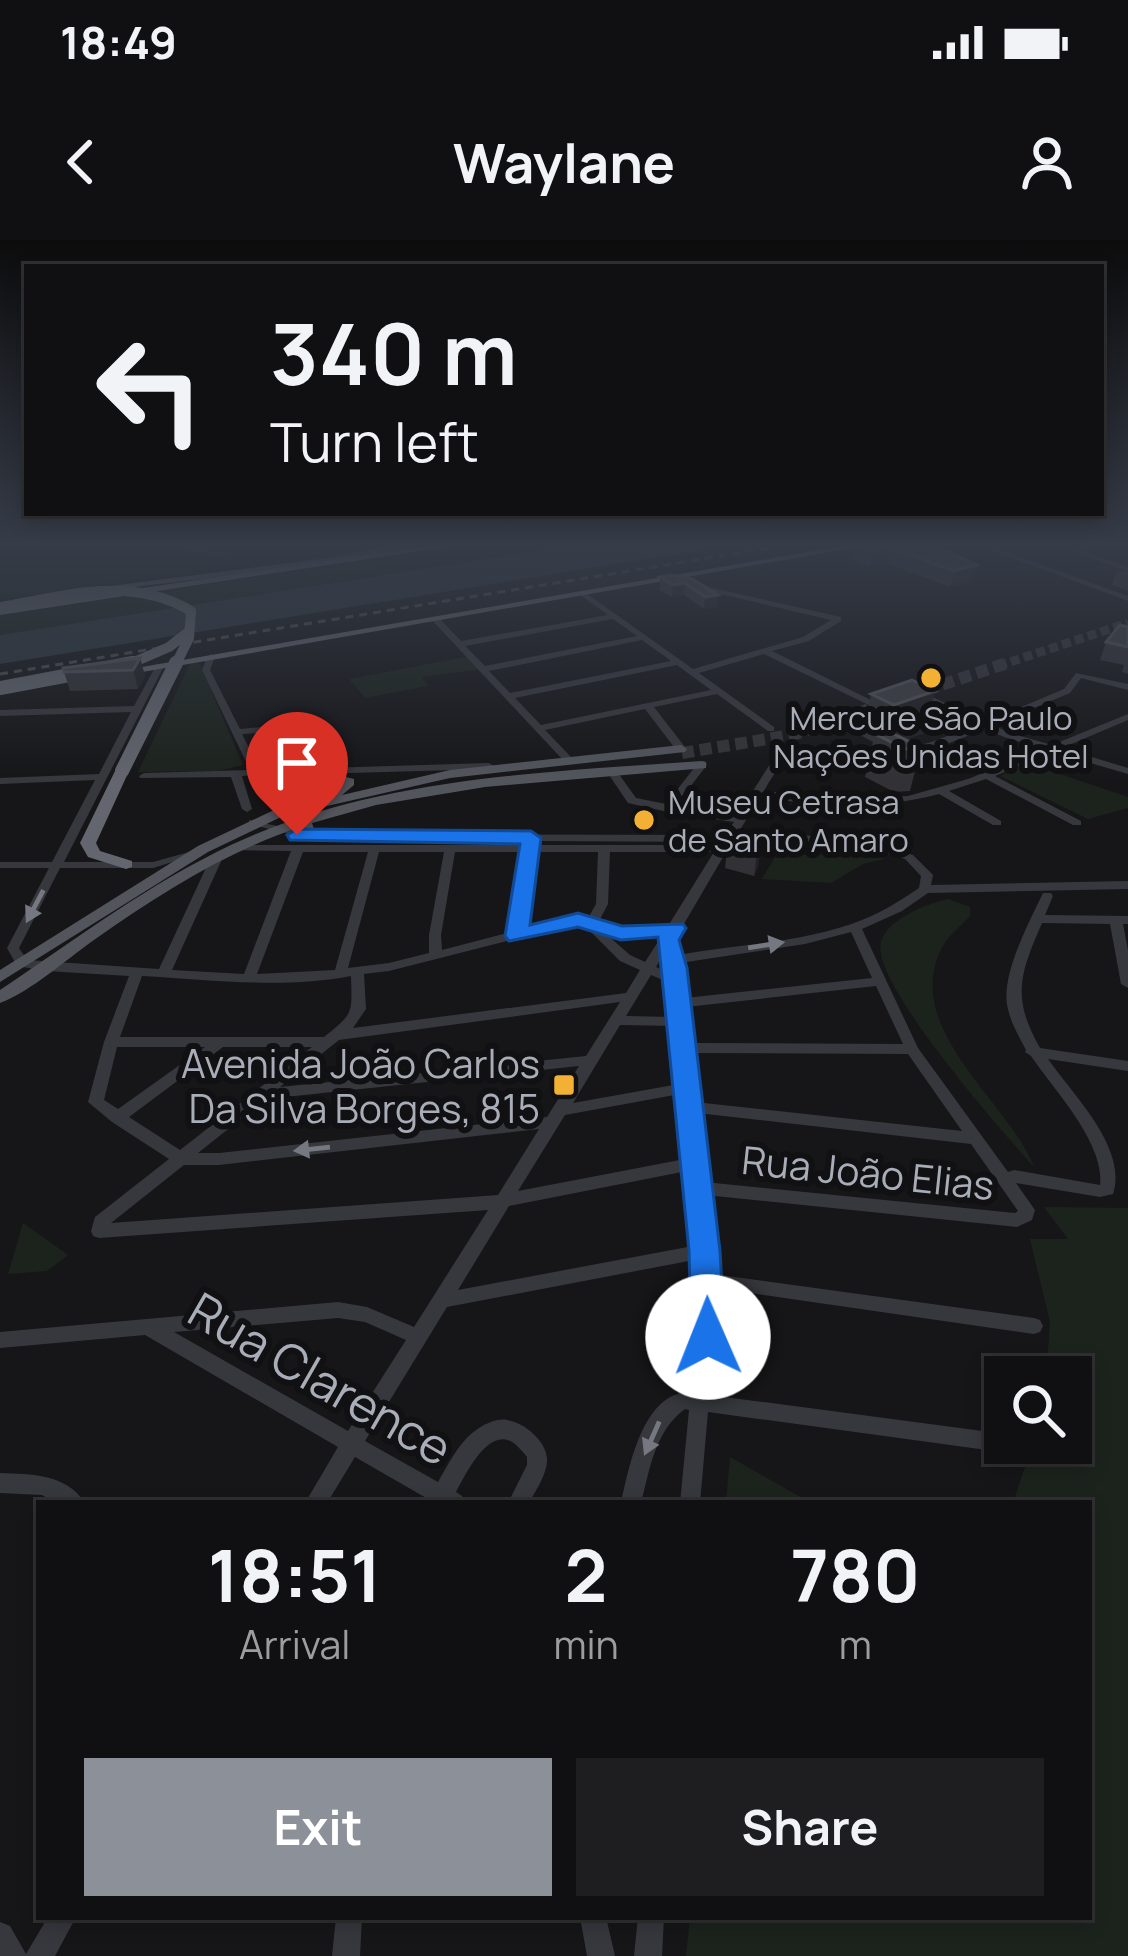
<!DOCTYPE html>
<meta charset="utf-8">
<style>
:root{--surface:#101012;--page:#1e1e20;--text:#f1f3f6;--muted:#9c9d9f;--line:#303032;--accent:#8c9099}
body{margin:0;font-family:Manrope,sans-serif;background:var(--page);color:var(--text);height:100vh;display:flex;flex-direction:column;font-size:45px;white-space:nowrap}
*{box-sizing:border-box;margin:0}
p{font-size:39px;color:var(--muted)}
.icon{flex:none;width:66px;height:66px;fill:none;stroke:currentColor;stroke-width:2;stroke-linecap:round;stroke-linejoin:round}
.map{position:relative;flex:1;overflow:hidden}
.side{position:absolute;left:36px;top:1260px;width:1056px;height:420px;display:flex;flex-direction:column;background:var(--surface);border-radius:0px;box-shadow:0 6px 18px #0003,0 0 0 3px var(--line)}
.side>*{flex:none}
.guide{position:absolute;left:24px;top:24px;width:1080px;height:252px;border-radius:0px;box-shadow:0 6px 18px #0003,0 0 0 3px var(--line);background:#101012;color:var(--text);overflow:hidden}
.tools{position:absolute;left:984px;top:1116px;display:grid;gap:24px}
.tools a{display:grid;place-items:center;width:108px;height:108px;border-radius:0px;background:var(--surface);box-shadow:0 6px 18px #0003,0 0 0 3px var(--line);font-size:60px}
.pin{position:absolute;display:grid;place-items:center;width:102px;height:102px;color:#fff;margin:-123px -51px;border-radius:50% 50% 50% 0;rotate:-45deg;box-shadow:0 0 12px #0007}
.pin .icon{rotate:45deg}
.me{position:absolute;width:132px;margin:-66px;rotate:359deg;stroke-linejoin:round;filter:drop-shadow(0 0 9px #0008)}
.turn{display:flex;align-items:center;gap:42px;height:252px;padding:0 48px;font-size:54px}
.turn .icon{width:156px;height:156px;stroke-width:2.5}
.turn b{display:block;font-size:84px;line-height:102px}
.eta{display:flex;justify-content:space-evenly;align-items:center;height:204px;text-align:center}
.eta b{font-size:72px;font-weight:700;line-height:84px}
.button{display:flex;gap:24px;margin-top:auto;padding:24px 48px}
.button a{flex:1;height:138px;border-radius:0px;background:var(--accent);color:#fff;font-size:48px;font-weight:700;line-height:138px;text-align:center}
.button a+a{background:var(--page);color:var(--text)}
.status{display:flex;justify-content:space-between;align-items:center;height:84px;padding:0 60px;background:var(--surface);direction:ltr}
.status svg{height:33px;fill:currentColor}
header{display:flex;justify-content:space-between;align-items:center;height:156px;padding:0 48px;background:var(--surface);font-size:54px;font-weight:700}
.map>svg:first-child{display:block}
</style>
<div class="status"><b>18:49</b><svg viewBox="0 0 49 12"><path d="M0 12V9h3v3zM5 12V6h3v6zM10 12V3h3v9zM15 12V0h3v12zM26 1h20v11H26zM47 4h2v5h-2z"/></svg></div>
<header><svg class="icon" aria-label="back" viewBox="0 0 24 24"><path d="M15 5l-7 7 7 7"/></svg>Waylane<svg class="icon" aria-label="person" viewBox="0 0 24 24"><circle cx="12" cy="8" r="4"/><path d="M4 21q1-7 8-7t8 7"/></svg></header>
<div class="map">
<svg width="1128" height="1716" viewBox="0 0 1128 1716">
<rect width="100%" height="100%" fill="#161618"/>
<path fill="#1c231d" d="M0,302H373L386,308L317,321L200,330L0,360Z
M494,302H596L0,395V375Z
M470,416L482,429L422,437L428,446L365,458L349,439Z
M199,422L243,525L218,531L138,532L190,423Z
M1027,523L1128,557V568L1088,579L1000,536Z
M884,614V619L863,624L831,643L762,639L776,615Z
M948,659L970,667V676C962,685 951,693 944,704C897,786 1008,860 1034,927C1005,895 869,741 881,702C888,678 927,664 948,659Z
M1044,967L1128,968V1716H686L690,1677H1089V1263H1013L1033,1203H1071V1137H1046L1050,1082L1030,999H1068Z
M23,983L68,1015L47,1031L8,1034Z
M730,1217L811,1263H726Z"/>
<path fill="#2c353c" d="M596,302H752L0,424V395Z"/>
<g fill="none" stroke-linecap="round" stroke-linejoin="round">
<path stroke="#2c353c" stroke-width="3" d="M150,302L225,315"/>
<path stroke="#333438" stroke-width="9" stroke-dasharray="9 4.5" stroke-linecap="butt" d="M998,426L1128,383"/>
<path stroke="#333438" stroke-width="12" stroke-dasharray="12 6" stroke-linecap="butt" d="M682,513L792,495L1007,423"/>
<path fill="#37383d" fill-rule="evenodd" d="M970,302H979L1128,356V361Z
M1099,302H1109L1082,311L1128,327V331L1072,311Z
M686,342L841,377V381L809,401L772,411L889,469L881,471L764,414L699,433L774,487V491H768L717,454L654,467L685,507V511H677L645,469L545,490L572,518L567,521L563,520L431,379L438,377L461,401L608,375L580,355L583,351L693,429L803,397L831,380L686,346ZM613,379L637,396L485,426L465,406ZM642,400L671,421L510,453L489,431ZM677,425L711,450L541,485L515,458Z
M211,414L215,417L210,430L240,489L274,486L279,489L274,492L242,494L260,530L489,523L494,526L489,529L242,536L252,569L247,572L242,569L231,537L140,538L139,536L144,533L250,530L202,430L207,417Z
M157,424L164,426L64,622H153L189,612L195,615L153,628H60L19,708L27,720L159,729L211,617L217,614L223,617L172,730L244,734L291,611L231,610L229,608L235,605H524L528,601L314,600L249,584V580L314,594L725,595L734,582L668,572L628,563L607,532L616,530L636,558L666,564L698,523H706L707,525L676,565L737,576L770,524L782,518L807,512L851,518L886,515L931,502L977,485L920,458V454H926L986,482L1064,449L1076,433L1128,444V450L1081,438L1070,453L993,485L1010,493L1052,505L1128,474V480L1062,508L1128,528V534L1053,512L995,536L1081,581V585H1073L986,539L949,551L1001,581V585H993L939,554C873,571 827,567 760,557L737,595L871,596L877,599L871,602H733L730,605L883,606L913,615L933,635L931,645L1128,641V649L928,653L902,671L862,689L918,808L1008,932L1014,930L1100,945C1105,903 1054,850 1031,816L1025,812L1026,810C1018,795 1010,781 1007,765C1002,732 1029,683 1043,653H1051L1053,656L1045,675L1128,676V684H1123L1128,710V748L1121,744L1110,684L1042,683C1020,734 1011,757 1040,808L1128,821V831L1048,819C1073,855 1128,908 1113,954L1100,957L1016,943L1035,970L1032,980L1017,987L705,955L710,1006L714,1011L711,1016L713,1034L1034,1078L1040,1080L1043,1086L1040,1092L1034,1094L715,1048L717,1072L710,1155L1005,1194V1203H1025L1023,1212L1016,1214L708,1172L700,1263H680L689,1170L685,1169C655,1191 650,1228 641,1263H621C629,1227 643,1151 691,1152L699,1072L694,1020L447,1067L365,1201L438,1242C449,1223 460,1200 479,1188C487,1183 498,1178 507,1180C524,1182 546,1201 547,1218C548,1233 536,1250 529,1263H508L527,1225V1217C525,1214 515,1203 512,1202C488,1187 465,1235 456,1252L462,1256L465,1263H435L355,1217L327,1263H305L338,1207L145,1095L0,1108V1092L338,1062L367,1067L414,1087L488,970L99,998L93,996L91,991L95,977L169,919L112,882L88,862L104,802L129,736L46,731L17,726L7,708L49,628H0V622H52L95,540L0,544V538L99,534L131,472L0,476V470L134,466ZM985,489L1004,497L1043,509L968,539L908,556L849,560L764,551C771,539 776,528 788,522C813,512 840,525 865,524C906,521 947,504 985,489ZM532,601L721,602L719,605H536ZM303,612H368L335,730L257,734ZM379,612H444L429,695V713L389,723L348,728ZM455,612H523L511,692L442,710L441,695ZM535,612H598L596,664L587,680L574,676L524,689ZM610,612H714L668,686L621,689L598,683L608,664ZM726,612H882L905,619L921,636L919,648C901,660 883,672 862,680C804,703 739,704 678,715L673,699L681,689ZM574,684L586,687L620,721L640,730L626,753L353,788L366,769L364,734L389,731ZM851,692L872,738L685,758L680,723L805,704ZM605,693L621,697L663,694L645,722L630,715ZM664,713L669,733L656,727ZM651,735L670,743L673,777L626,776ZM142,736C209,740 285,749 351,736C352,774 354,773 324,797H120ZM876,746L903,804L689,803L686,767ZM620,762L586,816L280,847L339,800ZM620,785L674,786L679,844L573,863ZM117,807H205L118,869L104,860ZM223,807H312L180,910L129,877ZM690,813L908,814L962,891L695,862ZM579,826L547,877L219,913H198L266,859ZM680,854L685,919L518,951L565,875ZM697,873L971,904L1018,971L1015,973L704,942ZM539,889L498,955L111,983L184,925H219ZM687,931L693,1006L458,1050L509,966ZM338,1078L365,1082L406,1100L348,1191L174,1092Z
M0,1233C31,1234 67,1234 85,1263H56L42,1255L0,1253Z
M48,1677H76L55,1716H0V1682L10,1686L26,1714Z
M336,1677H362L360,1716H332Z
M580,1677H606L615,1716H587Z
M638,1677H664L662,1716H634Z"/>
<path fill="#53555c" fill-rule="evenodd" d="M416,302H433L327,324L100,351L95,348L327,318Z
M681,505L687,509L685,512L450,538L283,576L208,612L0,742V730L198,606L274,570L329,558L330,552L341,543L319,536V530L354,539V545L342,555L450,530Z
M702,521L706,522V528L485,547L376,565L312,583L314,589L333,597L326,601L303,594L300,587C225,612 158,655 94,700C64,721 33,750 0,763V750C76,699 150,643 233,604C378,537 546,532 702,521Z"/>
<path fill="#63666e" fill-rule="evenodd" d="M455,302H480L0,375V369Z
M866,302H888L119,436L113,432Z
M122,527L129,531L96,603L100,611L132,621V627L126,629L88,617L80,603L115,531Z"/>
<path stroke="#4a4c52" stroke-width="3" stroke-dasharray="8 6" stroke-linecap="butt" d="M0,434L806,302"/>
<path stroke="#63666e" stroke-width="10" d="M0,367C64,356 131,335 191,371L189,398L175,426
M125,426L169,407L187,393"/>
<path stroke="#63666e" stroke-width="14" d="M0,448L133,423
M122,531L176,423"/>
</g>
<path fill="#323236" d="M927,302L977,325L972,341L950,347L886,323L870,327L850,320L853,304Z
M1128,329V351L1112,345L1116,333Z
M673,335L718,355L716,367L704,369L684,355L672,357L660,350V337Z
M1128,387V434L1122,432L1124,425L1100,420L1106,402Z
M140,418L145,436L138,449L70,451L64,432Z
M912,440L924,493L905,500L921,507L910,551L894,552L865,537L873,502L862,496L871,454Z
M761,606L758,627L754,636L725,628L727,608Z"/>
<path fill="#212124" d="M889,307L886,323L870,327L873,311Z
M977,325L972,341L950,347L954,331Z
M685,343L684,355L672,357L673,345Z
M718,355L716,367L704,369L705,357Z
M140,418L145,436L138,449L133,430Z
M935,451L924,493L894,504L886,500L894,465Z
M761,606L758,627L754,636L757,615Z"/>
<path fill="#3f3f44" stroke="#4f5156" stroke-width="3" d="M860,302H927L977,325L954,331L889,307L873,311L853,304Z
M673,335L692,339L718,355L705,357L685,343L673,345L660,337Z
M1120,385L1128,387V407L1106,402Z
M140,418L133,430L64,432L63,428Z
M912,440L935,451L894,465L871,454Z
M885,490L921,507L905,509L875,494Z
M732,599L761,606L757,615L727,608Z"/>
<defs><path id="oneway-solid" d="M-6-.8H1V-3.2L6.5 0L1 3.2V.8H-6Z" transform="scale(3)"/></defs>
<g fill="#757881">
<use href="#oneway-solid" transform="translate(35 666) rotate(118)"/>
<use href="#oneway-solid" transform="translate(766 705) rotate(-9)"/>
<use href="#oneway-solid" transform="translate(312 909) rotate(174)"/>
<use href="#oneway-solid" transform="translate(652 1198) rotate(114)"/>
</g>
<linearGradient id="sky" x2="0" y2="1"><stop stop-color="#0c0c0d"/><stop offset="0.56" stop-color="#363c48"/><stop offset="1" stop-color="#363c48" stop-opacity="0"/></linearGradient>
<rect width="1128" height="542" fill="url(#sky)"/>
<path fill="#1a73e8" stroke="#114b97" stroke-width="3" d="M297,589L531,591L541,598L530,685L578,673L622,686L683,684L686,688L679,700L687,728L720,1011L725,1097L720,1107L708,1112L696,1107L691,1097L689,1011L658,697L621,700L578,687L509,701L505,696L520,604L290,600L287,595Z"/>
<g fill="#f2b134" stroke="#111113" stroke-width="4.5">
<circle cx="931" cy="438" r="12"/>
<circle cx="644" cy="580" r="12"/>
<rect x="552" y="833" width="24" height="24" rx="6"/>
</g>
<g text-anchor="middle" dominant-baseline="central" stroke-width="12" stroke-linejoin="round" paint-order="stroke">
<g font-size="33" fill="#a8adb8" stroke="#111113">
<text x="931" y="477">Mercure São Paulo<tspan x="931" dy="38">Nações Unidas Hotel</tspan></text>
<text x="668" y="561" text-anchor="start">Museu Cetrasa<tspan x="668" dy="38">de Santo Amaro</tspan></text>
</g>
<g font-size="39" fill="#a8adb8" stroke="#111113" text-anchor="end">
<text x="540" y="823">Avenida João Carlos<tspan x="540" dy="45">Da Silva Borges, 815</tspan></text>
</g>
<g font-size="39" fill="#a8adb8" stroke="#111113">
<text transform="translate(868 932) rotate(6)">Rua João Elias</text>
</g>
<g font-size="48" fill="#a8adb8" stroke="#111113">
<text transform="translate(321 1138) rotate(30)">Rua Clarence</text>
</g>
</g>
</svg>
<div class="tools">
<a><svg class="icon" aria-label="search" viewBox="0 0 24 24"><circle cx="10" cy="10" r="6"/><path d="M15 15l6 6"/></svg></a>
</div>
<div class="pin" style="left:297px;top:595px;background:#d93025"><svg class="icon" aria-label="arrive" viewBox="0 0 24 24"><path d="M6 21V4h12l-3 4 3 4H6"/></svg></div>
<svg class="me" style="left:708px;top:1097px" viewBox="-20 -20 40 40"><circle r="19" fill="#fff"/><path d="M0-13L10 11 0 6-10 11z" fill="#1a73e8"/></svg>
<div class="guide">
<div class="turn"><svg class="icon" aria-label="left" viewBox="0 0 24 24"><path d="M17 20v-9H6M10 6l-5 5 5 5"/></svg><div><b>340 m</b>Turn left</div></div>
</div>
<section class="side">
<div class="eta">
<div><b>18:51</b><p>Arrival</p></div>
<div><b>2</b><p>min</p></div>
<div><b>780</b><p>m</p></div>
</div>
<div class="button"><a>Exit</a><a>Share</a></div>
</section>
</div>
